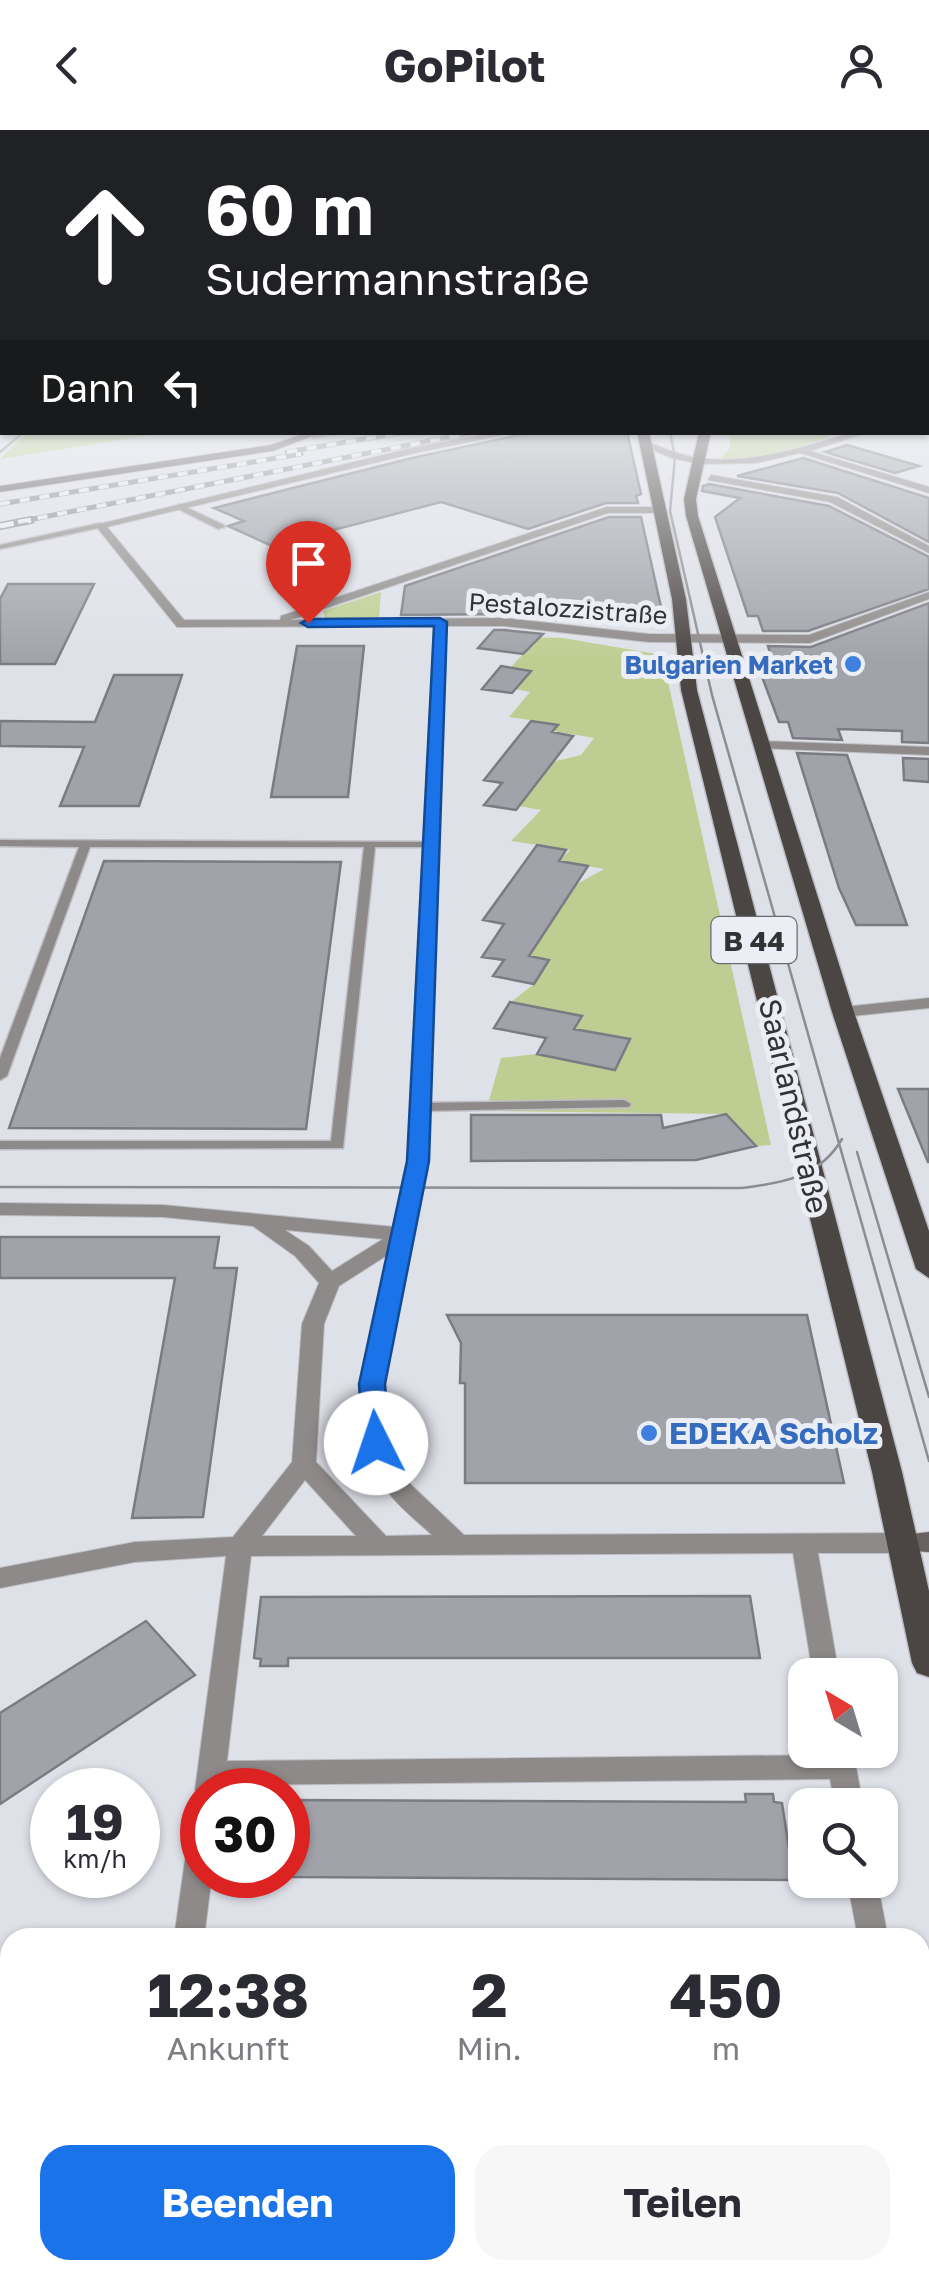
<!DOCTYPE html>
<html lang="de">
<meta charset="utf-8">
<style>
:root{--surface:#fff;--page:#f7f7f7;--text:#2b2b33;--muted:#7c7c81;--accent:#1a73e8}
body{margin:0;font-family:"Golos Text",sans-serif;background:var(--page);color:var(--text);height:100vh;display:flex;flex-direction:column;font-size:38px;white-space:nowrap}
*{box-sizing:border-box;margin:0}
p{font-size:32px;color:var(--muted)}
.icon{flex:none;width:55px;height:55px;fill:none;stroke:currentColor;stroke-width:2;stroke-linecap:round;stroke-linejoin:round}
.map{position:relative;flex:1;overflow:hidden}
.drawer{position:absolute;left:0px;top:1798px;width:930px;height:352px;display:flex;flex-direction:column;background:var(--surface);border-radius:30px 30px 0 0;box-shadow:0 2px 8px #0004}
.drawer>*{flex:none}
.guide{position:absolute;left:0px;top:0px;width:930px;height:305px;box-shadow:0 2px 8px #0004;background:#202124;color:#fff;overflow:hidden}
.needle{width:65px;rotate:322deg}
.buttons{position:absolute;left:788px;top:1528px;display:grid;gap:20px}
.buttons a{display:grid;place-items:center;width:110px;height:110px;border-radius:20px;background:var(--surface);box-shadow:0 2px 8px #0004;font-size:50px}
.speed{position:absolute;left:30px;top:1638px;display:flex;gap:20px;font-size:50px;font-weight:700;text-align:center}
.speed>*{display:grid;place-content:center;width:130px;height:130px;border-radius:50%;background:var(--surface);box-shadow:0 2px 8px #0004;line-height:1}
.speed small{font-size:25px;font-weight:400}
.speed .limit{border:15px solid #d22;background:#fff;color:#111}
.pin{position:absolute;display:grid;place-items:center;width:85px;height:85px;color:#fff;margin:-102px -42px;border-radius:50% 50% 50% 0;rotate:-45deg;box-shadow:0 0 10px #0007}
.pin .icon{rotate:45deg}
.me{position:absolute;width:110px;margin:-55px;rotate:356deg;stroke-linejoin:round;filter:drop-shadow(0 0 8px #0008)}
.turn{display:flex;align-items:center;gap:35px;height:210px;padding:0 40px;font-size:45px}
.turn .icon{width:130px;height:130px;stroke-width:2.5}
.turn b{display:block;font-size:70px;line-height:85px}
.then{display:flex;align-items:center;height:95px;padding:0 40px;background:#0003;gap:20px;font-size:38px}
.eta{display:flex;justify-content:space-evenly;align-items:center;height:170px;text-align:center}
.eta b{font-size:60px;font-weight:700;line-height:70px}
.primary-button{display:flex;gap:20px;margin-top:auto;padding:20px 40px}
.primary-button a{flex:1;height:115px;border-radius:30px;background:var(--accent);color:#fff;font-size:40px;font-weight:700;line-height:115px;text-align:center}
.primary-button a+a{background:var(--page);color:var(--text)}
header{display:flex;justify-content:space-between;align-items:center;height:130px;padding:0 40px;background:var(--surface);font-size:45px;font-weight:700}
.map>svg:first-child{display:block}
</style>
<header><svg class="icon" aria-label="back" viewBox="0 0 24 24"><path d="M15 5l-7 7 7 7"/></svg>GoPilot<svg class="icon" aria-label="person" viewBox="0 0 24 24"><circle cx="12" cy="8" r="4"/><path d="M4 21q1-7 8-7t8 7"/></svg></header>
<div class="map">
<svg width="929" height="2148" viewBox="0 0 929 2148">
<rect width="100%" height="100%" fill="#dfe1e9"/>
<path fill="#bece92" d="M27,302H163V303L0,329Z
M730,303H834L825,309L751,330L718,332L730,318Z
M381,462L379,487L325,489L323,481Z
M520,507L563,508L656,524L663,529L771,1015L756,1016L726,984L486,981L501,928L537,924L614,940L630,910L574,899L581,886L511,872L534,854L549,831L529,826L548,796L537,776L604,739L559,731L570,720L511,711L541,680L519,676L527,638L581,625L594,608L553,601L557,594L509,587L530,562L515,559L510,538L526,521Z"/>
<path fill="#a2a3aa" stroke="#7b7c83" stroke-width="2.5" d="M533,302H627L641,364L636,366L638,373H606L528,399L441,372L272,416L228,396L244,391L214,378L412,328Z
M847,315L919,336L895,343L825,322Z
M803,328L929,368V412L838,363L737,346Z
M709,354L829,376L929,427V459L808,501H763L758,486H748L715,387L740,368L702,361L703,356Z
M609,387H641L663,486H561L557,490L504,484L401,485L405,456Z
M8,454H94L55,534H0V469Z
M929,473V613L902,612V601L838,599L842,610L793,608L788,592H779L758,536L773,531L768,516L811,517Z
M494,500H504L543,504L523,524L478,518Z
M297,516H364L348,667H271Z
M501,536L531,541L512,563L482,559Z
M114,545H182L139,676H60L84,617L0,616V591L95,592Z
M531,591L558,595L552,602L573,606L516,680L484,675L502,653L484,650Z
M797,623L847,625L907,795H856L839,758Z
M903,628L929,629V652L904,650Z
M537,715L566,720L559,731L588,736L529,826L549,830L534,854L493,846L504,830L482,827L504,794L483,790Z
M104,731L341,732L306,999L9,998Z
M510,872L582,886L574,899L630,909L615,940L537,924L546,908L494,898Z
M898,959H929V1032H928Z
M726,984L756,1016L696,1030L471,1031V985H661L663,998Z
M0,1107H219L214,1138H237L203,1387L132,1388L175,1148H0Z
M447,1185H807L844,1353H465V1253H460L461,1213Z
M750,1466L760,1528H288V1536H260L261,1529L254,1528L261,1467Z
M146,1491L195,1545L0,1674V1583Z
M745,1664H773L774,1672L782,1673L794,1750L288,1747V1670L746,1672Z"/>
<g fill="none" stroke-linecap="round" stroke-linejoin="round">
<defs>
<path id="lane" d="M324,302H345L314,308L311,306Z
M179,374L224,395L225,397L218,399L176,378Z
M100,393L104,395L103,397L0,419V415Z
M293,457H299L326,476L319,478L293,461Z
M0,710L437,712V716L433,717H375L343,1018L0,1019V1011H331L364,717H90L7,946L0,950V928L79,717L0,716Z
M624,970L631,974L629,977L420,981L413,977L420,973Z"/>
<path id="street" d="M928,242H929V247H928Z
M0,252L2,253V257L0,258Z
M929,282V288L928,289V283Z
M496,302H517L411,324L107,397L184,490H280L281,486L607,377H659L664,380L659,383H608L291,490L504,488L649,504L809,505L929,462V469L810,513L649,512L504,496H446L428,1039L383,1254L388,1313L406,1350L464,1405L904,1403L913,1406L916,1413L913,1420L904,1423H818L839,1545H813L793,1423L251,1426L227,1631L826,1625L825,1620H853L863,1675H835L830,1649L224,1655L223,1660H202V1670L195,1660L226,1426L135,1432L0,1458V1438L135,1412L233,1407L292,1332L302,1194L319,1153L295,1126L253,1096L163,1087L0,1085V1073L163,1075L395,1097L408,1039L434,496L177,497L95,395L411,318ZM285,1100L383,1109L332,1141L309,1116ZM389,1124C373,1200 336,1293 388,1362C400,1378 418,1392 432,1405L386,1406L316,1332L324,1194L339,1156ZM305,1350L356,1406H262Z
M853,302H869L810,321L929,357V363L800,323L756,333L701,334L671,328L642,315L647,312C665,318 681,326 699,328C751,335 804,317 853,302Z
M711,345L837,367L929,416V423L830,372L708,350Z
M762,611L929,617V625L757,618L755,615Z
M929,868V878L843,887L834,882L843,877Z
M202,1696V1745H212L204,1808H174L188,1709L192,1700Z
M847,1750H877L888,1808H858Z
M920,2042L929,2046V2124L920,2121Z
M123,2140H159L158,2148H122Z"/>
<path id="secondary" d="M2,291V298L0,299V292Z
M309,302H323L273,321L0,362V356L271,315Z
M929,1402V1422L895,1420L892,1413L895,1406Z"/>
<path id="primary" d="M637,302H649L686,469L697,560L902,1342L929,1461V1547L917,1543L912,1533L872,1342L681,560L672,469Z
M699,302H711L696,369L698,386L854,882L929,1101V1148L916,1139L832,882L686,386L684,369Z"/>
</defs>
<use href="#lane" stroke="#bdbec5" stroke-width="3"/>
<use href="#street" stroke="#bdbec5" stroke-width="2"/>
<use href="#secondary" stroke="#bdbec5" stroke-width="2"/>
<use href="#primary" stroke="#bdbec5" stroke-width="3"/>
<use href="#lane" fill="#8e8a89" fill-rule="evenodd"/>
<use href="#street" fill="#8e8a89" fill-rule="evenodd"/>
<use href="#secondary" fill="#676160" fill-rule="evenodd"/>
<use href="#primary" fill="#4b4543" fill-rule="evenodd"/>
<path stroke="#8c8d93" stroke-width="2.5" d="M670,302L675,327L670,381L712,565L929,1331
M0,322L24,302
M857,1022L929,1267
M0,1057L742,1058C783,1053 820,1047 842,1009"/>
<defs>
<path id="rail-far1" d="M287,322L400,303
M0,374L301,324
M18,392L475,302"/>
<path id="rail" d="M0,396L31,390"/>
</defs>
<use href="#rail-far1" stroke="#8c8d93" stroke-width="5"/>
<use href="#rail" stroke="#8c8d93" stroke-width="8"/>
<use href="#rail-far1" stroke="#eceef6" stroke-width="4" stroke-dasharray="10" stroke-linecap="butt"/>
<use href="#rail" stroke="#eceef6" stroke-width="5" stroke-dasharray="14" stroke-linecap="butt"/>
</g>
<linearGradient id="sky" x2="0" y2="1"><stop stop-color="#85baee"/><stop offset="0.44" stop-color="#f1f2f5"/><stop offset="1" stop-color="#f1f2f5" stop-opacity="0"/></linearGradient>
<rect width="929" height="533" fill="url(#sky)"/>
<path fill="#1a73e8" stroke="#114b97" stroke-width="2.5" d="M440,488L447,492L429,1031L385,1254L390,1313L386,1320H367L363,1313L359,1254L407,1031L434,496L308,497L301,493L308,489Z"/>
<g fill="#3f7fe0" stroke="#eceef6" stroke-width="4">
<circle cx="853" cy="534" r="10"/>
<circle cx="649" cy="1303" r="10"/>
</g>
<g text-anchor="middle" dominant-baseline="central" stroke-width="10" stroke-linejoin="round" paint-order="stroke">
<g font-size="25" fill="#333336" stroke="#eceef6">
<text transform="translate(568 478) rotate(4)">Pestalozzistraße</text>
</g>
<g font-size="25" font-weight="bold" fill="#366cbe" stroke="#eceef6" text-anchor="end">
<text x="833" y="534">Bulgarien Market</text>
</g>
<rect fill="#eceef6" stroke="#6a6b70" stroke-width="2.5" x="711.5" y="787" width="85" height="46" rx="8"/>
<g font-size="28" font-weight="bold" fill="#333336">
<text x="754" y="810">B 44</text>
</g>
<g font-size="30" fill="#333336" stroke="#eceef6">
<text transform="translate(794 976) rotate(77)">Saarlandstraße</text>
</g>
<g font-size="30" font-weight="bold" fill="#366cbe" stroke="#eceef6" text-anchor="start">
<text x="669" y="1303">EDEKA Scholz</text>
</g>
</g>
</svg>
<div class="buttons">
<a><svg class="needle" viewBox="-14 -14 28 28"><path d="M0-13l5 13h-10z" fill="#e53935"/><path d="M0 13l5-13h-10z" fill="#7c7c81"/></svg></a>
<a><svg class="icon" aria-label="search" viewBox="0 0 24 24"><circle cx="10" cy="10" r="6"/><path d="M15 15l6 6"/></svg></a>
</div>
<div class="speed"><div>19<small>km/h</small></div><div class="limit">30</div></div>
<div class="pin" style="left:308px;top:493px;background:#d93025"><svg class="icon" aria-label="arrive" viewBox="0 0 24 24"><path d="M6 21V4h12l-3 4 3 4H6"/></svg></div>
<svg class="me" style="left:376px;top:1313px" viewBox="-20 -20 40 40"><circle r="19" fill="#fff"/><path d="M0-13L10 11 0 6-10 11z" fill="#1a73e8"/></svg>
<div class="guide">
<div class="turn"><svg class="icon" aria-label="ahead" viewBox="0 0 24 24"><path d="M12 20V5M6 11l6-6 6 6"/></svg><div><b>60 m</b>Sudermannstraße</div></div>
<div class="then">Dann<svg class="icon" aria-label="left" viewBox="0 0 24 24"><path d="M17 20v-9H6M10 6l-5 5 5 5"/></svg></div>
</div>
<section class="drawer">
<div class="eta">
<div><b>12:38</b><p>Ankunft</p></div>
<div><b>2</b><p>Min.</p></div>
<div><b>450</b><p>m</p></div>
</div>
<div class="primary-button"><a>Beenden</a><a>Teilen</a></div>
</section>
</div>
